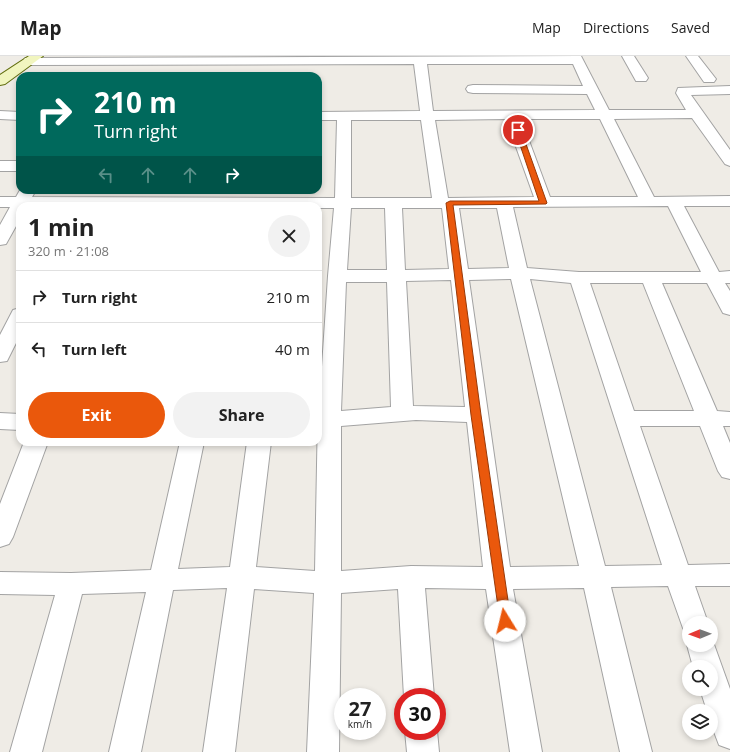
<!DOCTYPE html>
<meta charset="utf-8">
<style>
:root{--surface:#fff;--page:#f2f2f2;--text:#222;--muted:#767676;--line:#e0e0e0;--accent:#ea580c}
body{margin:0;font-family:"Open Sans",sans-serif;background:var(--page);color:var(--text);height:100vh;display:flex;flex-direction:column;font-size:15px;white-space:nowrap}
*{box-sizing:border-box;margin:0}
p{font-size:13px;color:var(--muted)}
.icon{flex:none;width:22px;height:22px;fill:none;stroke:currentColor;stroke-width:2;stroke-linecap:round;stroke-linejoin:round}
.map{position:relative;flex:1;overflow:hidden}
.sheet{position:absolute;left:16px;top:146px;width:306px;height:244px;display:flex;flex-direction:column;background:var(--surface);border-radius:12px;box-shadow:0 2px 6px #0003}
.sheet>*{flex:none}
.top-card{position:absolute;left:16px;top:16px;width:306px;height:122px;border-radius:12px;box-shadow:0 2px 6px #0003;background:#00695c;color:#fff;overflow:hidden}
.needle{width:26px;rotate:269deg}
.tools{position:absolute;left:682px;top:560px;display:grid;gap:8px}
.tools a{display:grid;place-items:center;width:36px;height:36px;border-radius:50%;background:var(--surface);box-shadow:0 2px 6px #0003;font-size:20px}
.speed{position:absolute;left:334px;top:632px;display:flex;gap:8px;font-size:20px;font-weight:700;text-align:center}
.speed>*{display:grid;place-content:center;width:52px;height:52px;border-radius:50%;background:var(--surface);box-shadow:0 2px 6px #0003;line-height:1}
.speed small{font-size:10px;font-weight:400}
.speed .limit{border:6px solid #d22;background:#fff;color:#111}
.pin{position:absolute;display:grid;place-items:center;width:34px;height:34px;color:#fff;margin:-17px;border:2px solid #fff;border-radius:50%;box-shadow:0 1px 4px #0007}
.me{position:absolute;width:44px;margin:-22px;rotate:351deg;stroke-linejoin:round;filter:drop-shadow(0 0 3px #0008)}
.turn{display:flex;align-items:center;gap:14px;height:84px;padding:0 12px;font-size:18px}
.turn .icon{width:52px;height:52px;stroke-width:2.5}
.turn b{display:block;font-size:28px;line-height:34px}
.lanes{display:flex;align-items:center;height:38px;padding:0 12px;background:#0003;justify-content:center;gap:20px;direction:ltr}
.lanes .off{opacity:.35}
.round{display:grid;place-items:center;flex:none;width:42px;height:42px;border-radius:21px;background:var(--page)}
.summary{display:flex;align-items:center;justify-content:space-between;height:68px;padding:0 12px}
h1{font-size:24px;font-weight:700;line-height:30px}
.primary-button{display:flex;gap:8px;margin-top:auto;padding:8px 12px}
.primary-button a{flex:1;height:46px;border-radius:24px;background:var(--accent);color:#fff;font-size:16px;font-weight:700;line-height:46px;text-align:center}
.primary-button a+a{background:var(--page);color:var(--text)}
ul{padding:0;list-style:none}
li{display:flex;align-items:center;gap:12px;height:52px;padding:0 12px;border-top:1px solid var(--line)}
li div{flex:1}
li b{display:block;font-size:15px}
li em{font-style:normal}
header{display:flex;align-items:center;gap:24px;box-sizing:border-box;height:56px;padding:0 20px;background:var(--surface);border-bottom:1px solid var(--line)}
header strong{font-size:19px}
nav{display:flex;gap:22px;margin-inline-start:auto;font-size:14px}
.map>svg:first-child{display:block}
</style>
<header>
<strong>Map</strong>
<nav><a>Map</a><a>Directions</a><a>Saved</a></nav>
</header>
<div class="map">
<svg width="730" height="696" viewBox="0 0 730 696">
<rect width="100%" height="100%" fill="#efece6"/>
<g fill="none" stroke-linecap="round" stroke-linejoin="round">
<defs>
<path id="minor" d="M581,0L609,54H686L676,37L678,32L730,30V38L691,39L730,94V110L725,108L692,62L614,63L654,141L730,140V150H684L719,216L730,215V227H725L730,235V259L723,257L707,227H662L717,355L730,356V370H723L730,387V423L722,421L718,415L700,370H640L688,509L730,508V530H695L708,567H689V577L684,575L668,530L611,531L652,696H620L584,532L513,533L542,696H510L486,533L425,532L434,641H404L398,533L341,537L339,696H307L314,537L254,533L235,696H203L227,532L173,534L141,696H109L146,536L82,538L42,696H10L55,539L0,538V516L71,517L151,514L180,386H204L178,513L230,511L247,386H271L256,511L315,515L318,356H319L328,220L334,152H318V150H20V163L6,188L0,189V169L10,151H0V141H16L20,134H34L35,136L32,141L335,142L337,64H318V56L420,55L414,8L29,9L25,8L23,5L25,2ZM427,8H573L583,30L473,29L468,30L466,33L468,36L473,37L587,38L595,54L433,55ZM506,63L534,141L448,142L435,64ZM521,63H600L638,141H550ZM351,64H421L432,142H351ZM668,150L701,216H579L527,212L513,151ZM351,152H385L387,214H347ZM402,152H442L449,213L405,214ZM459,152H497L509,212L468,213ZM511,223L579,510L510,511L469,224ZM530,223L571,227L662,509L605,510ZM451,224L465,351L413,350L406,225ZM346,226H387L391,351L341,355ZM590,227H643L694,355H634ZM416,364L467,366L483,511L411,510L341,515V370Z
M622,0H634L648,22L646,25H636Z
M686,0H698L716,23L714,26H704Z
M0,55L20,56V64L0,63Z
M0,105H20V115H0Z
M20,252V279L7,305L0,306V279L13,254Z
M0,357L20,358V374L0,373Z
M24,386H48L13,481L9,488L0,491V448Z
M711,580L730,633V693L719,689L711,668V655H707L700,633H711V611H693L687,589L689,584V589H711Z
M405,675H437L439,696H407Z"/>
<path id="secondary" d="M29,0H43L5,28L0,29V19Z"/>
</defs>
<use href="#minor" stroke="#a3a3a3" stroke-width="2"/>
<use href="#secondary" stroke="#626e0e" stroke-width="2"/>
<use href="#minor" fill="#fff" fill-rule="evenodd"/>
<use href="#secondary" fill="#f1f5bf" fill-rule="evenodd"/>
</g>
<path fill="#ea580c" stroke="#983908" d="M518,72L521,74L547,147L546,148L453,149L481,359L511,565L509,569L505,570L501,569L500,565L471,359L446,147L450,145H539L515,74Z"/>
</svg>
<div class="tools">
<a><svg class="needle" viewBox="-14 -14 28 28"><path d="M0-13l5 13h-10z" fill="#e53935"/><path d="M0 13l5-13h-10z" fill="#767676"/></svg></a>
<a><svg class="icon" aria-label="search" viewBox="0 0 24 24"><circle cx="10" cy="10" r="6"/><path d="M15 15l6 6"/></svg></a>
<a><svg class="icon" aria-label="layers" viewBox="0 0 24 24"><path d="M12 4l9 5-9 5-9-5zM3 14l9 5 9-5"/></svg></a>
</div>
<div class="speed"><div>27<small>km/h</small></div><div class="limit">30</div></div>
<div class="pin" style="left:518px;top:74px;background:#d93025"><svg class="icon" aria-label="arrive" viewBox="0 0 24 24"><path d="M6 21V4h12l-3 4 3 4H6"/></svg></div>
<svg class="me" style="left:505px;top:565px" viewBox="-20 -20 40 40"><circle r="19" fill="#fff"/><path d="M0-13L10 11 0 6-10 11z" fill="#ea580c"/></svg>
<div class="top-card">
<div class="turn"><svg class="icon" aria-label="right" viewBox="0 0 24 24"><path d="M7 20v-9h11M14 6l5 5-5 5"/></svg><div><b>210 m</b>Turn right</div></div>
<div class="lanes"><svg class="icon off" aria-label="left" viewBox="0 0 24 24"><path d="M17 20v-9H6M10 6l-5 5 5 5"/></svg><svg class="icon off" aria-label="ahead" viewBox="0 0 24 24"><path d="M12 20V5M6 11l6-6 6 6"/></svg><svg class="icon off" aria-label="ahead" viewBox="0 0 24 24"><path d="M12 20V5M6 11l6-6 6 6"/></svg><svg class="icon" aria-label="right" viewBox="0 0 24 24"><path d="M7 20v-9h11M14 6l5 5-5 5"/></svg></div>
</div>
<section class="sheet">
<div class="summary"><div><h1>1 min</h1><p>320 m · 21:08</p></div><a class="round"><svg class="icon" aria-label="close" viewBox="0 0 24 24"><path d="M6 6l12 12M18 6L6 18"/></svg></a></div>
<ul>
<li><svg class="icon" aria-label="right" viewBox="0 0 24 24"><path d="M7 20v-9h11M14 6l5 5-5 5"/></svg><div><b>Turn right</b></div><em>210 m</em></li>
<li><svg class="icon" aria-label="left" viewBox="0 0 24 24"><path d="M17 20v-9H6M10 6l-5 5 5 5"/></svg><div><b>Turn left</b></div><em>40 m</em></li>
</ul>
<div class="primary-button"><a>Exit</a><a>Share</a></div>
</section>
</div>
